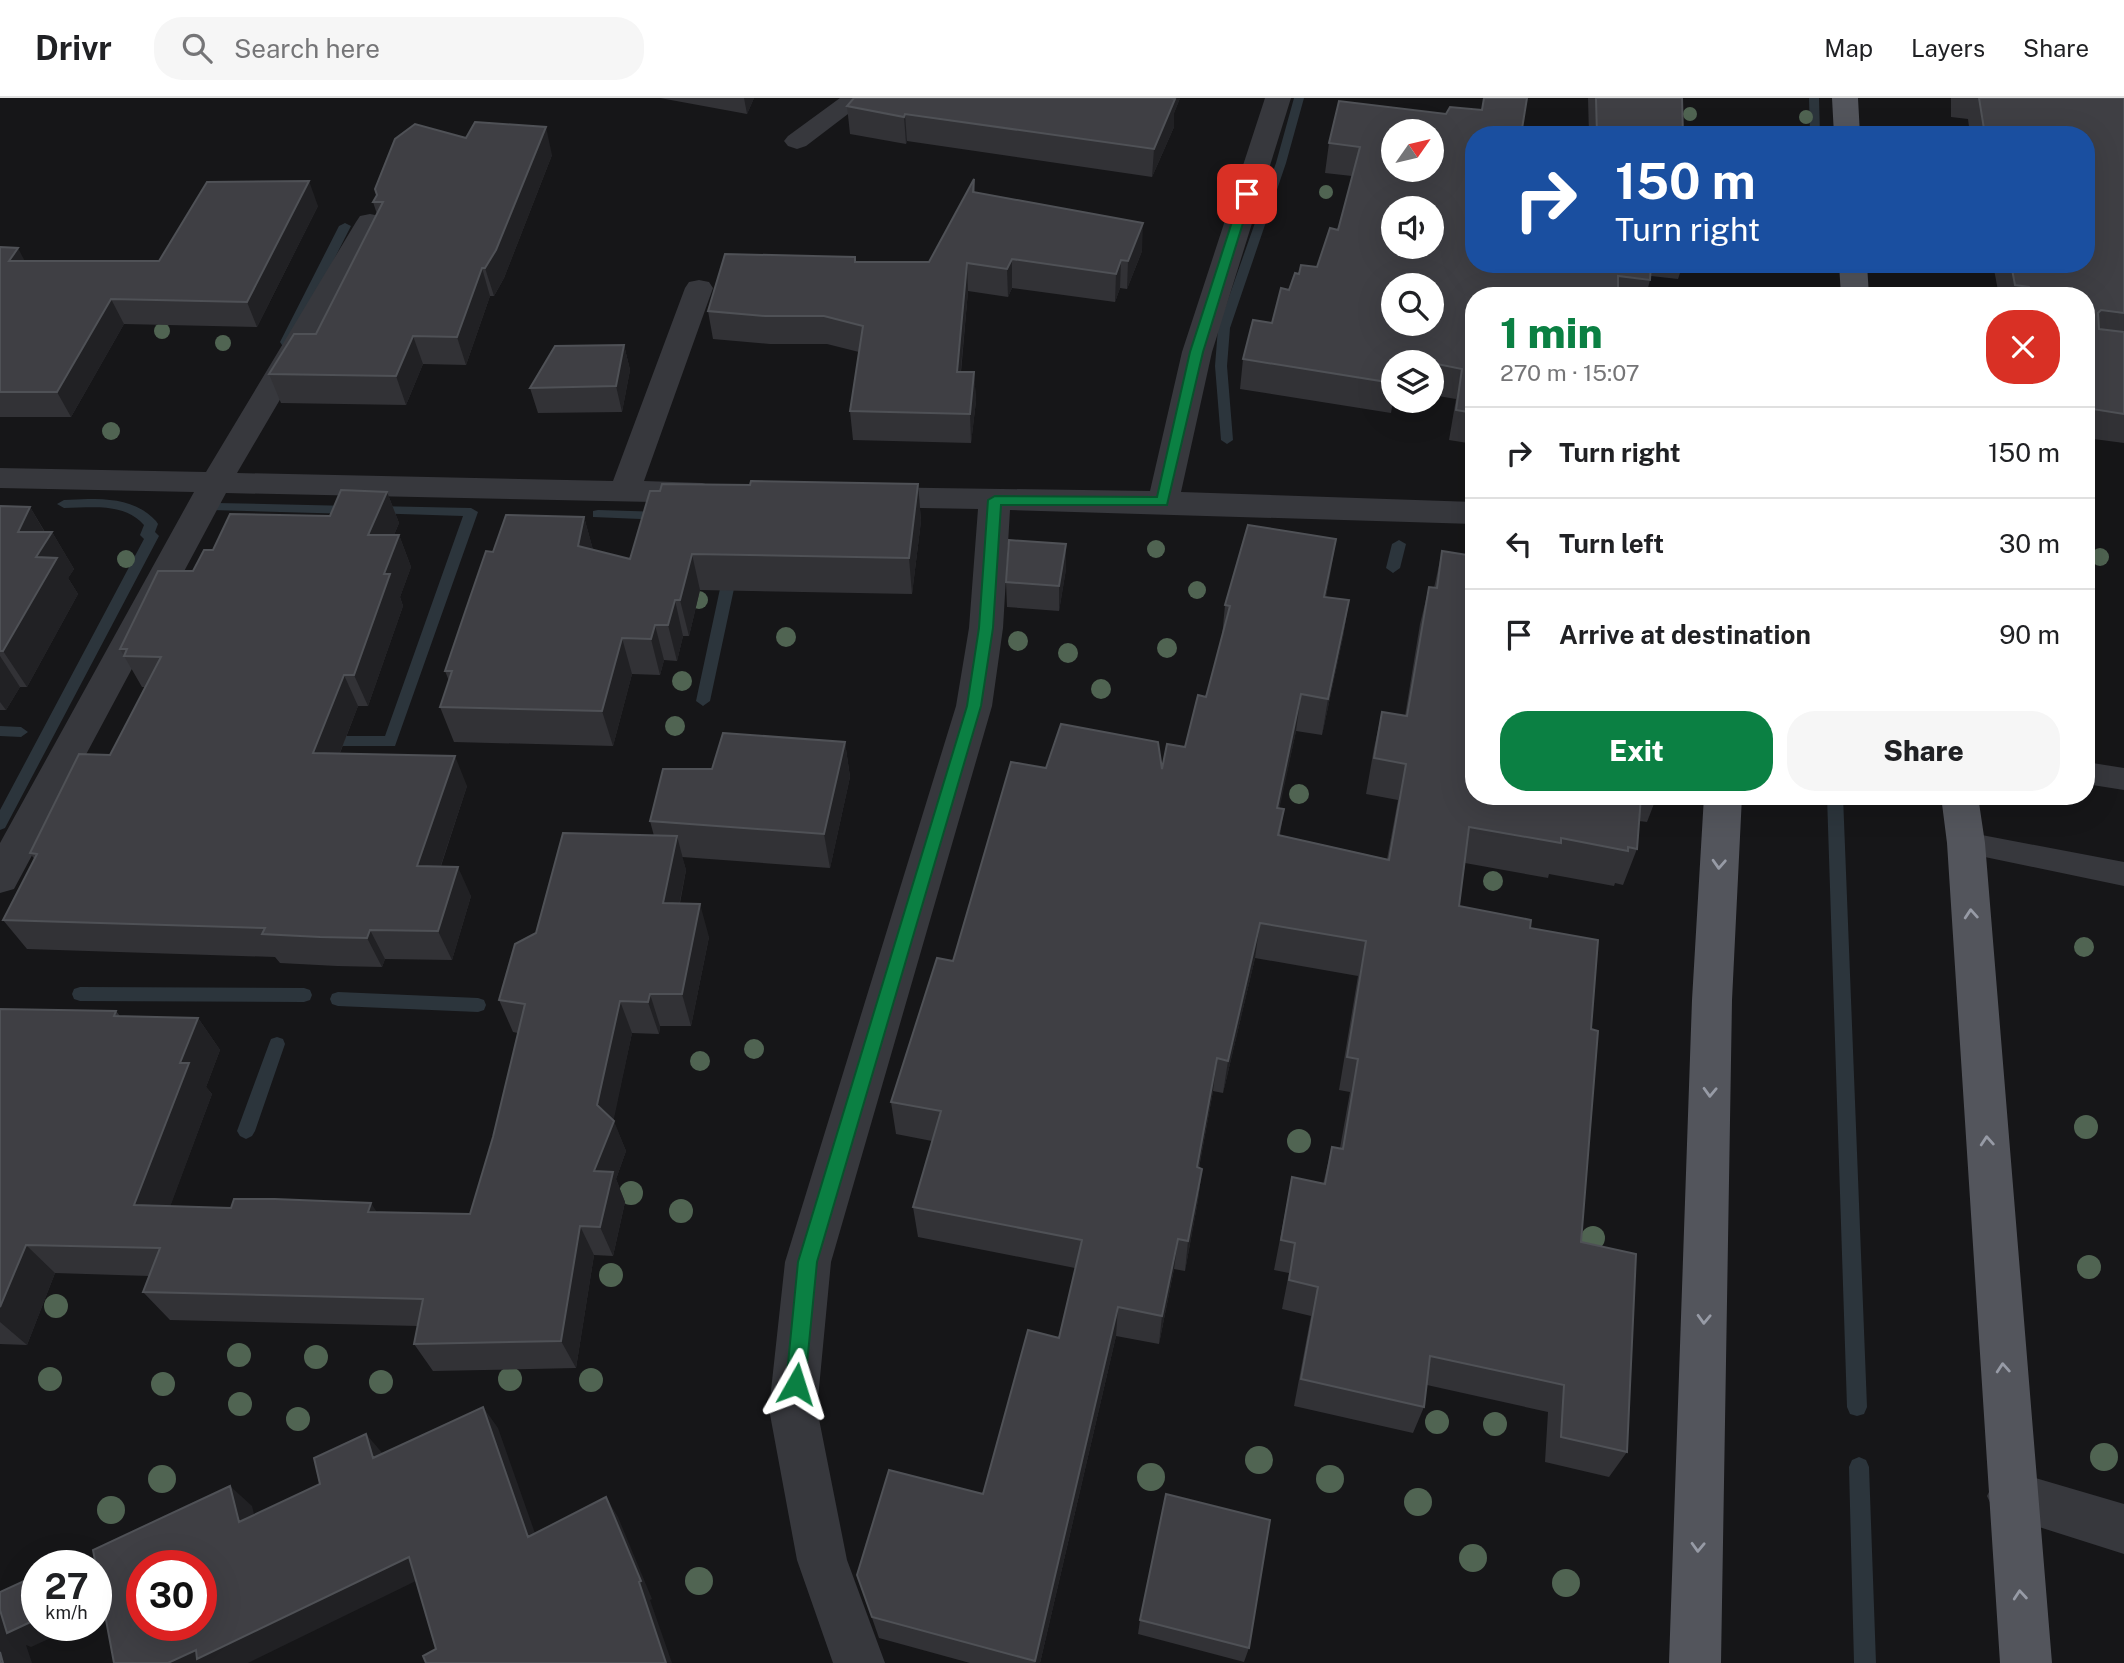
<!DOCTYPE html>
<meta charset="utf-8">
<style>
:root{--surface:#fff;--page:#f6f6f6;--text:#202124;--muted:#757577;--line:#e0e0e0;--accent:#0b8043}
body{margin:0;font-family:"Public Sans",sans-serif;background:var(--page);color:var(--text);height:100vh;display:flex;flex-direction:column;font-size:26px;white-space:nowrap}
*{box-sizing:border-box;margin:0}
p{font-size:23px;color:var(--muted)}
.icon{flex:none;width:38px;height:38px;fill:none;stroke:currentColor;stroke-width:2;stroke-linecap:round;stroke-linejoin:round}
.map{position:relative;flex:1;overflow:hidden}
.sheet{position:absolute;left:1465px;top:189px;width:630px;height:518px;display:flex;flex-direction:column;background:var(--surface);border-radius:28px;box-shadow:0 7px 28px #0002}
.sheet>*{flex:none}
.guide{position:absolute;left:1465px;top:28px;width:630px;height:147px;border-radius:28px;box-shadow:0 7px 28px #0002;background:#1a4fa0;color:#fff;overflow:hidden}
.needle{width:46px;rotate:56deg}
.tools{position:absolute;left:1381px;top:21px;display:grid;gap:14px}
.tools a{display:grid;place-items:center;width:63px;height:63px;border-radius:50%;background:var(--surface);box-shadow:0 7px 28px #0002;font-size:35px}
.speed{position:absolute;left:21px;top:1452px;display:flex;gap:14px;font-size:35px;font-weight:700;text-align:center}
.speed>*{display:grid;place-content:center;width:91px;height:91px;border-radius:50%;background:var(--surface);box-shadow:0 7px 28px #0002;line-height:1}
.speed small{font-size:18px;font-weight:400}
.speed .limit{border:10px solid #d22;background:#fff;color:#111}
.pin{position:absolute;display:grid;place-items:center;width:60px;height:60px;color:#fff;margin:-30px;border-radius:14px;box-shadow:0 4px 10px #0006}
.me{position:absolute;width:77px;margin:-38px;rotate:6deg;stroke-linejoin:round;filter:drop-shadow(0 0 5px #0008)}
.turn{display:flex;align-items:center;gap:24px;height:147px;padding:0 35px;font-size:32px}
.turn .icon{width:91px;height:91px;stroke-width:2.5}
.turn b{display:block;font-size:49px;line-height:60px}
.round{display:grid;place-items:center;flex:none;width:74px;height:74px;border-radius:28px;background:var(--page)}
.head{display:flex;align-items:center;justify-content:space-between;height:119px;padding:0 35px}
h1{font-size:42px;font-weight:800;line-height:52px;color:var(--accent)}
.action{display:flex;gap:14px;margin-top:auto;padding:14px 35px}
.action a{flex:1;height:80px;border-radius:28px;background:var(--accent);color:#fff;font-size:28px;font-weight:800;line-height:80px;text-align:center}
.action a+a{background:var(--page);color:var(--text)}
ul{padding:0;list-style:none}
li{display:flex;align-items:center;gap:21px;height:91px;padding:0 35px;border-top:2px solid var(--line)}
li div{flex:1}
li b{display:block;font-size:26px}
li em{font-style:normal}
header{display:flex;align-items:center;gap:42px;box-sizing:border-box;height:98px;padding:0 35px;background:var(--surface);border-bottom:2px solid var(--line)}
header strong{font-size:33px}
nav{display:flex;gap:38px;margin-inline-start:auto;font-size:24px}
.search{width:490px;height:63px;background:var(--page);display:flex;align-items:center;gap:18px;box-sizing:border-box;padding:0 24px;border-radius:28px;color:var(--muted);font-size:26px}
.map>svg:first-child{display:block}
</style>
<header>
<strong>Drivr</strong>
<div class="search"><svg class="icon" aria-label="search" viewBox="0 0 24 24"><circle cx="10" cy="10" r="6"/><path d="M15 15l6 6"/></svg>Search here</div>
<nav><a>Map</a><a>Layers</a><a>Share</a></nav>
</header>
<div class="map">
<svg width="2124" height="1565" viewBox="0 0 2124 1565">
<rect width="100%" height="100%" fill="#161618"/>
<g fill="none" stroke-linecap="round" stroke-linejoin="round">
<path fill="#2c353c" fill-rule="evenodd" d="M1294,0H1304L1286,65L1230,230L1227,268L1233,342L1227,346L1221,342L1215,268L1218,230L1276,65Z
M1809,0H1819L1820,37H1810Z
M345,125L351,128L292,244L286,248L282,247L280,244L339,128Z
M88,401C114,401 137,403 156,423L158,426L155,434L159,438L5,730L0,732V712L144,441L140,437L144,427C123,404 92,410 64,410L57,406L64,402Z
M217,405L352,408L359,412L352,416L212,412L210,409Z
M374,408L471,410L478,414L395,648H326L319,643L326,638H385L463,418L369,415L367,412Z
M598,412L664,414L671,418L664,422L593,419V413Z
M1399,442L1406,446L1400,470L1393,475L1386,470L1392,446Z
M731,467L738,472L710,603L703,608L696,603L724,472Z
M0,628L21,629L28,634L21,639L0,638Z
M1827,698H1843L1867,1309L1864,1316L1857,1318L1850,1316L1847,1309Z
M80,889L304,890L310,892L312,897L310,902L304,904L80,903L74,901L72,896L74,891Z
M338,894L478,900L484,902L486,907L484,912L478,914L338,908L332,906L330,901L332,896Z
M277,939L283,941L285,946L255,1033L252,1038L246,1041L240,1038L237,1033L269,946L271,941Z
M1859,1359L1866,1362L1869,1369L1876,1565H1854L1849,1369L1852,1362Z"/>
<path fill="#37383d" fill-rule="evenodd" d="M2086,664L2124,670V692L2086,686Z
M1966,734L2124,764V788L1956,753L1951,745L1956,737Z"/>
<path fill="#37383d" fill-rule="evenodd" d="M840,0H869L806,48L797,51L788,48L784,43L788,38Z
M1265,0H1291L1212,254L1181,394L1474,404V426L1010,412L1003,530L992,608L831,1164L817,1311L847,1462L885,1565H833L797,1462L769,1311L785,1164L956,608L969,530L978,411L867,409L856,406L851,399L856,392L867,389L1150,393L1182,254Z
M370,116L380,118L384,124L237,375L613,383L685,190L689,184L699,182L709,184L713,190L644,383L702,385L713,388L718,395L713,402L702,405L226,395L14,791L0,795V745L194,394L0,390V370L206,374L356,124L360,118Z
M2012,1373L2124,1406V1456L1995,1415L1987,1398L1995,1381Z"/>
<path fill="#53555c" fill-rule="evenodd" d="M1832,0H1858L1860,37H1834Z
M1839,166H1867L1869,198H1841Z
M1704,698H1742L1732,902L1721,1565H1669L1692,902Z
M1941,698H1978L1985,745L2052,1565H2000L1947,745Z"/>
</g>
<g fill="#506452">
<circle cx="1690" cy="16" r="7"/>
<circle cx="1806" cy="19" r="7"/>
<circle cx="1326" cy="94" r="7"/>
<circle cx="162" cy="233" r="8"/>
<circle cx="223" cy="245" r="8"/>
<circle cx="111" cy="333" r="9"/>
<circle cx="1156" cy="451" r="9"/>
<circle cx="2100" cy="459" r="9"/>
<circle cx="126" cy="461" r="9"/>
<circle cx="1197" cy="492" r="9"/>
<circle cx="699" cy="502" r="9"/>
<circle cx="786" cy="539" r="10"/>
<circle cx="1018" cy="543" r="10"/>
<circle cx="1167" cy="550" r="10"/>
<circle cx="1068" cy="555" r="10"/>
<circle cx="682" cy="583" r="10"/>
<circle cx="1101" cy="591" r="10"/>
<circle cx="675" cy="628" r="10"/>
<circle cx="1299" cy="696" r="10"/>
<circle cx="1493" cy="783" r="10"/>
<circle cx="2084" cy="849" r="10"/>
<circle cx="754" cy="951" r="10"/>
<circle cx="700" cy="963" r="10"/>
<circle cx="2086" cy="1029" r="12"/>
<circle cx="1299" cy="1043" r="12"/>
<circle cx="631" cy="1095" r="12"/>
<circle cx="681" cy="1113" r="12"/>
<circle cx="1593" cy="1140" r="12"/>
<circle cx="2089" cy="1169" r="12"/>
<circle cx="611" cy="1177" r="12"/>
<circle cx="56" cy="1208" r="12"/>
<circle cx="239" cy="1257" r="12"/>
<circle cx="316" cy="1259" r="12"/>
<circle cx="50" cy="1281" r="12"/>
<circle cx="510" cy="1281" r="12"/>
<circle cx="591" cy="1282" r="12"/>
<circle cx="381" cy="1284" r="12"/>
<circle cx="163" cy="1286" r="12"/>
<circle cx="240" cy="1306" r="12"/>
<circle cx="298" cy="1321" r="12"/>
<circle cx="1437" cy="1324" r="12"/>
<circle cx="1495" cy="1326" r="12"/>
<circle cx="2104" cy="1359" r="14"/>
<circle cx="1259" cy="1362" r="14"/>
<circle cx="1151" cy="1379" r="14"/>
<circle cx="162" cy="1381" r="14"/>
<circle cx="1330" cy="1381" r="14"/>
<circle cx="1418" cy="1404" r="14"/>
<circle cx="111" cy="1412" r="14"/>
<circle cx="1473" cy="1460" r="14"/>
<circle cx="699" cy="1483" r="14"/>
<circle cx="1566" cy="1485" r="14"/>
</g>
<path fill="#323236" d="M660,0H754L747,16Z
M854,0H1180L1174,15V29L1152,79L907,43L906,46L850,36L847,8Z
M1588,0H1682L1683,37H1589Z
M1951,0H2124V345L2086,340V198H1999L1993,166H2086V37H1970L1968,21L1951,19Z
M1339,3L1474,166H1683L1678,181L1651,178L1646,198H1474V346L1449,342L1456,301L1432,297V264H1393V303L1391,315L1240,291L1243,261L1272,225L1289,192L1299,176L1317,169L1338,132L1352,78L1325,75L1329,45Z
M466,40L552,57L504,180L494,198H490L466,267L423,266L406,307L281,305L269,276L316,236L377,116L373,104Z
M974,81L975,94L1142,153L1127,191L1120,190L1115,204L1012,190L1008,199L968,193L961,274H974L976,303L971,345L853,342L850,313L859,254L827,246H770L713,241L708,213L856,164H929Z
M318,108L257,229L124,226L71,319H0V149L25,163H159Z
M624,247L630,272L622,314L538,315L530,290Z
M918,386L921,423L912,496L700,492L689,538H683L677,563L664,562L660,577L632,576L613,648L454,644L440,609L449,583L445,573L493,454L584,419L593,452L630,461L660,393L750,387Z
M387,394L399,425L394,437H399L411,469L400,499L403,508L368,608H358L340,655L467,688L441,768L471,798L452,862L385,861L382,869L337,868L280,865L275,859L27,851L3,822L35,762L30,755L110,657L145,589H142L120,551L213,452L330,418Z
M0,408L30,409L45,434H52L74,471L68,480L78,496L27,589H20L6,612H0Z
M1336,441L1326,499L1349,502L1343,539L1322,637L1296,633L1279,710L1284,711L1280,737L1387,761L1398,702L1366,696L1374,650L1382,614L1405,618L1420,526L1429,489L1434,490L1442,453L1474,698H1657L1647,724L1639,723L1637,751L1623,787L1615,785L1614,788L1549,776L1548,780L1465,765L1459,808L1530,830L1591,931L1581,1144L1627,1354L1609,1379L1545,1364L1548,1314L1427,1287L1424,1309L1413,1335L1294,1308L1311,1218L1282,1211L1289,1175L1274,1172L1292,1079L1323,1086L1332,1049L1340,1050L1350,994L1339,992L1358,878L1255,860L1223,995L1213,993L1199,1070L1202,1071L1198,1102L1185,1173L1174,1171L1159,1246L1116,1238L1040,1565H970L879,1540L857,1477L983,1396L1059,1240L1075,1170L918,1139L913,1109L932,1043L896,1036L891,1004L953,863L1046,670L1162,671L1185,649L1206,599L1222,539L1225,507Z
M1066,471L1059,513L1007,509L1006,484Z
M845,644L850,679L830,770L682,759L686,772L680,805L709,839L691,928H660L659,936L632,935L613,1022L626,1053L616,1081L625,1104L613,1158L594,1157L576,1270L433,1273L414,1246L418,1228L170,1222L143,1194L149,1178L55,1175L27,1247L0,1246V911L116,913L120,918L198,920L220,952L206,989L212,996L170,1108L377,1114L470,1116L493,1039L518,935L513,934L499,902L536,835L654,738L650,723L712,671Z
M1140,1522L1249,1550L1244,1564L1138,1536Z"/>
<path fill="#212124" d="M744,0H754L747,16Z
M1171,0H1180L1174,15V29L1152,79L1154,51Z
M905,16L907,43L906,46L904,19Z
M546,29L552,57L504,180L494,198L485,170Z
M309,83L318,108L257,229L247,204Z
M1143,125L1142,153L1127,191L1128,163Z
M18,150L31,175L9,163Z
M1012,161V190L1008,199L1007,171Z
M1121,162L1120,190L1115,204L1116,176Z
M967,165L968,193L958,302L957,274Z
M482,170L490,198L466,267L457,239Z
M111,201L124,226L71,319L57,294Z
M413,238L423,266L406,307L396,278Z
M624,247L630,272L622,314L616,288Z
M974,274L976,303L971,345L970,316Z
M918,386L921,423L912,496L909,460Z
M387,394L399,425L381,468L368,437Z
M30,409L48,440L52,434L74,471L68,480L78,496L27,589L3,553L18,434Z
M584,419L594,455L578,448Z
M399,437L411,469L400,499L403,508L368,608L354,577L384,476Z
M1336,441L1330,479L1318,536L1324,499Z
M1066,446V471L1059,513V488Z
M692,456L700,492L689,538L680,502Z
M675,502L683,538L677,563L668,527Z
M1349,502L1343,539L1322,637L1328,601Z
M655,527L664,562L660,577L651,541Z
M622,540L632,576L613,648L602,613Z
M0,558L20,589L6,612L0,604Z
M344,577L358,608L328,685L313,655Z
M1301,596L1296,633L1272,746L1277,710Z
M845,644L850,679L830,770L824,736Z
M455,658L467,688L431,797L417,768Z
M677,738L686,772L673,838L663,805Z
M458,769L471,798L452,862L438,833Z
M700,806L709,839L691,928L682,896Z
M1260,825L1255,860L1223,995L1228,963Z
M370,832L385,861L382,869L367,840Z
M650,896L660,928L659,936L648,904Z
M620,903L632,935L612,1030L614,1023L626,1053L616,1081L625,1104L613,1158L600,1129L594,1073L597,1007Z
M198,920L220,952L206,989L212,996L160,1136L134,1107L180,965Z
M1217,960L1213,993L1193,1101L1197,1069Z
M1202,1071L1198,1102L1185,1173L1188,1143Z
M371,1105L390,1134L368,1114Z
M580,1128L594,1157L576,1270L561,1243Z
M1178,1141L1174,1171L1159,1246L1162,1218Z
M26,1147L55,1175L27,1247L0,1224V1209Z
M1118,1209L1116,1238L1040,1565H1035Z
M483,1309L498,1330L543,1458L528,1439Z
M366,1336L384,1357L373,1360Z
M230,1388L252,1408L261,1444L239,1424Z
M606,1399L618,1419L652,1501L650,1502L672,1565H666Z
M409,1459L426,1478L248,1565H168L196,1552Z
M0,1505L37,1521V1528H77L31,1549L26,1547L32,1565H3L0,1554Z"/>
<path fill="#3f3f44" stroke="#4f5156" stroke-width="2" fill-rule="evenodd" d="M854,0H1171L1175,1L1154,51L905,16L904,19L847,8Z
M1484,0H1527L1521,37H1474V166H1651L1650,182L1618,178V198H1474V315L1456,312L1462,271L1432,265V264L1402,260L1401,264H1393V285L1243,261L1253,222L1272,225L1281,190L1289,192L1295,175L1299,176L1301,167L1317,169L1330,130L1338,132L1360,49L1329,45L1339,3L1446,16L1450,9L1482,12ZM1393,33H1432V72H1393ZM1393,110H1432V149H1393ZM1393,187H1432V226H1393Z
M1596,0H1682L1683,37H1597Z
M1979,0H2124V215L2101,212L2098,215L2099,231L2124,234V316L2086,310V198H2030L2029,189L2015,187L2011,166H2086V37H1985Z
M475,24L546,29L496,152L485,170H482L457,239L413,238L396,278L269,276L294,236H316L383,104H373L377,97L375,91L395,41L415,26L466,40Z
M974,81L973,94L1143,125L1128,163L1121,162L1116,176L1012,161L1007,171L967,165L957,274H974L970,316L850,313L863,228L824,218H765L708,213L725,156L855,159V164H929Z
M309,83L247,204L111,201L57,294H0V149L18,150L9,163H159L207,84Z
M624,247L616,288L530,290L555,248Z
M751,383L918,386L909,460L692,456L680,502H675L668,527H655L651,541L622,540L602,613L440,609L452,573H445L465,514L486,453L493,454L506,417L584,419L578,448L630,461L650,393H660L662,386L750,387Z
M341,392L387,394L368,437H399L384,476H390L354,577H344L313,655L455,658L417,768L458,769L438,833L370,832L367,840L320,839L262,836L265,830L3,822L37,756L30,755L79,656L110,657L161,559L124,558L127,551H120L158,473H193L204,452H213L230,416L330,418Z
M0,408L30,409L18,434H52L36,459L57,460L3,553H0Z
M1248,427L1336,441L1324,499L1349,502L1328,601L1301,596L1277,710L1284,711L1278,737L1389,762L1406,666L1374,660L1382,614L1407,618L1429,489L1437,490L1442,453L1474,458V698H1641L1637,751L1628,749V753L1561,740V745L1469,729L1459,808L1531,822L1530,830L1598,842L1591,931L1598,933L1581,1144L1636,1156L1627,1354L1561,1339L1564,1287L1430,1258L1424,1309L1301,1281L1318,1189L1289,1182L1295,1145L1281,1142L1292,1079L1325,1086L1332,1049L1343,1051L1358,961L1347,959L1366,843L1260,825L1228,963L1217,960L1197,1069L1202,1071L1188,1143L1178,1141L1162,1218L1118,1209L1035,1563L872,1519L857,1477L889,1372L983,1396L1028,1232L1059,1240L1082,1142L913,1109L941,1013L891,1004L937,860L953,863L1011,664L1046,670L1061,626L1158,644L1162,671L1167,646L1185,649L1198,597L1206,599L1230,508L1225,507Z
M1009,442L1066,446L1059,488L1006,484Z
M723,635L845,644L824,736L650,723L663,671H712Z
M563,735L677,738L663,805L700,806L682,896H650L648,904L620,903L597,1007L614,1023L594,1073L613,1074L600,1129L580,1128L561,1243L414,1246L423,1201L143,1194L160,1150L26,1147L0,1209V911L116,913L114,918L198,920L180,965H189L134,1107L231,1110L234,1101H275L371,1105L368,1114L470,1116L493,1039L525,906L499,902L515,846L536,835Z
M483,1309L528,1439L606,1399L641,1483L639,1484L666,1565H426L423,1558L436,1551L409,1459L197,1561L196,1552L168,1565H114L93,1452L230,1388L239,1424L320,1386L314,1360L366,1336L373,1360ZM142,1468H201V1528H142Z
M1166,1396L1270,1422L1249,1550L1140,1522Z
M37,1477V1521L7,1535L0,1512V1494Z
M0,1554L3,1565H0Z"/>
<defs><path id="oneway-chevron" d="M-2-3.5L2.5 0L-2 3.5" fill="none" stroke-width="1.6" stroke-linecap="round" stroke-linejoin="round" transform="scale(1.75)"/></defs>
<g stroke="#979ba6">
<use href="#oneway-chevron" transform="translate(1719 766) rotate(93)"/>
<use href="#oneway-chevron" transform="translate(1971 816) rotate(-94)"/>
<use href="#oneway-chevron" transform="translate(1710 994) rotate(92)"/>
<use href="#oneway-chevron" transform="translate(1987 1043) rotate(-94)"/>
<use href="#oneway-chevron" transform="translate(1704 1221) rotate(92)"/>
<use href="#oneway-chevron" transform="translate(2003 1270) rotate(-94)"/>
<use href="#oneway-chevron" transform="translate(1698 1449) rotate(92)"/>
<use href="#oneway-chevron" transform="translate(2020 1497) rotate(-95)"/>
</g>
<path fill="#0b8043" stroke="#07532c" stroke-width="2" d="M1247,93L1252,96L1203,254L1167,407H1001L993,530L981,608L817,1164L805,1286L803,1293L796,1296L789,1293L786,1286L798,1164L967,608L979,530L988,402L995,398L1157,399L1190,254L1241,96Z"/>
</svg>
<div class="tools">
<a><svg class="needle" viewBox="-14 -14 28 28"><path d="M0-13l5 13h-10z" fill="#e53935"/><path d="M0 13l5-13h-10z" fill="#757577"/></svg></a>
<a><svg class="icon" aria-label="sound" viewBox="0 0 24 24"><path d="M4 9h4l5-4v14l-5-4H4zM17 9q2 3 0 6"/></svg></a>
<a><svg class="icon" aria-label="search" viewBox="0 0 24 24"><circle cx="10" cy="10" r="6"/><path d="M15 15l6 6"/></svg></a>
<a><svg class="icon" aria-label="layers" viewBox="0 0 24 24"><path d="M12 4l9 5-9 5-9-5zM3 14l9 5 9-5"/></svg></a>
</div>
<div class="speed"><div>27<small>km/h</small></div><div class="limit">30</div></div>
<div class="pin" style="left:1247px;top:96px;background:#d93025"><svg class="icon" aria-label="arrive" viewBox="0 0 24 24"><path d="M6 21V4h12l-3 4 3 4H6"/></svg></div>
<svg class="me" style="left:796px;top:1286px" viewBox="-20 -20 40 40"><path d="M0-17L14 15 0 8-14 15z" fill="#0b8043" stroke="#fff" stroke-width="4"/></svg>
<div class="guide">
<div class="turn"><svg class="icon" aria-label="right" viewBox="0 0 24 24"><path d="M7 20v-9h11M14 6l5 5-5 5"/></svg><div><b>150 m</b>Turn right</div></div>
</div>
<section class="sheet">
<div class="head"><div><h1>1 min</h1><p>270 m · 15:07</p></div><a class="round" style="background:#d93025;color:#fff"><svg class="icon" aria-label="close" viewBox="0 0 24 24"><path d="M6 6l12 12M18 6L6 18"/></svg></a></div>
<ul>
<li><svg class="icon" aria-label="right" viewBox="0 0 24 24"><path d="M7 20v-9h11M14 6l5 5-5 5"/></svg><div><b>Turn right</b></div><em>150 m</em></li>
<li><svg class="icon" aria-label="left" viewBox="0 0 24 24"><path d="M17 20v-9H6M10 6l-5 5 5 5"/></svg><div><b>Turn left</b></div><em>30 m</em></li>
<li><svg class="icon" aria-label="arrive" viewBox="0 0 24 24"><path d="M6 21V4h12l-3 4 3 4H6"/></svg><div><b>Arrive at destination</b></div><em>90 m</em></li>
</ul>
<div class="action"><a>Exit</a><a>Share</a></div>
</section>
</div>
